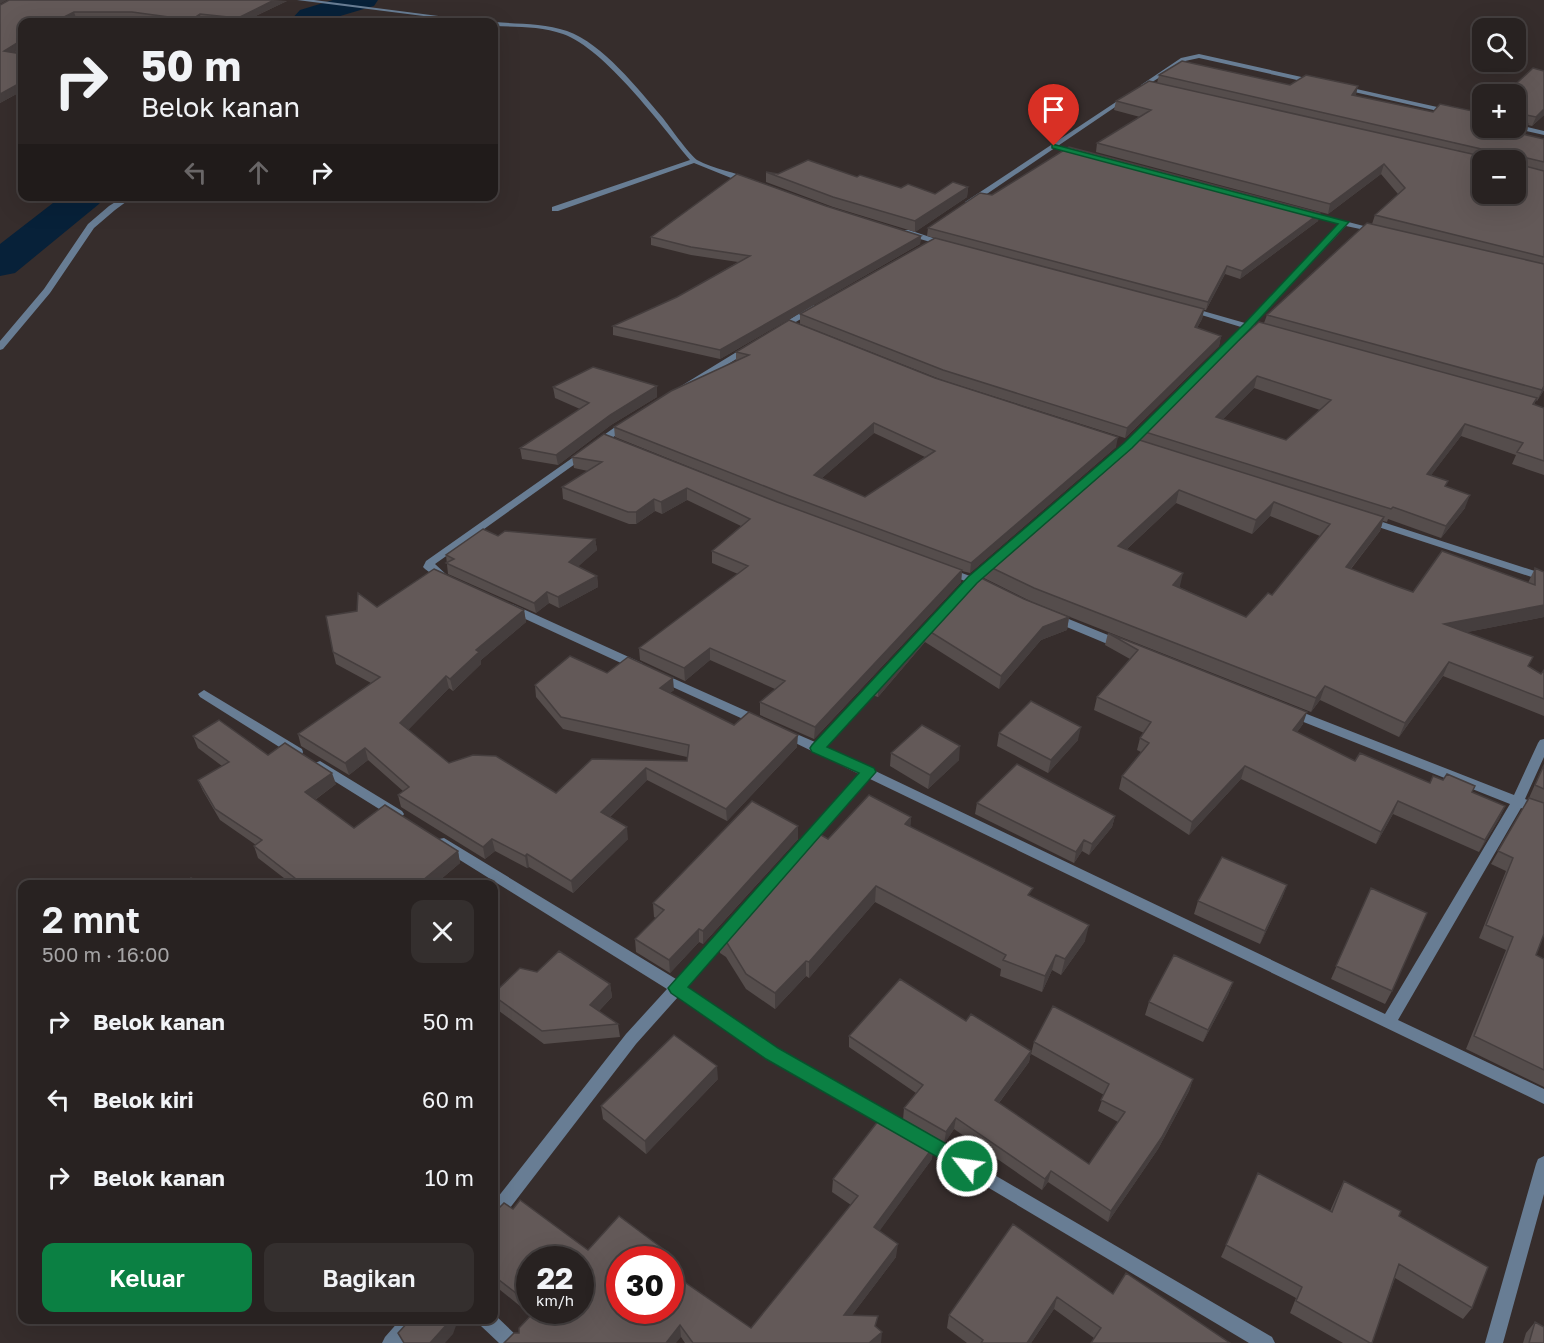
<!DOCTYPE html>
<html lang="id">
<meta charset="utf-8">
<style>
:root{--surface:#282221;--page:#342f2e;--text:#f1f3f6;--muted:#a5a4a5;--line:#443f3f;--accent:#0b8043}
body{margin:0;font-family:"Golos Text",sans-serif;background:var(--page);color:var(--text);height:100vh;display:flex;flex-direction:column;font-size:22px;white-space:nowrap}
*{box-sizing:border-box;margin:0}
p{font-size:20px;color:var(--muted)}
.icon{flex:none;width:33px;height:33px;fill:none;stroke:currentColor;stroke-width:2;stroke-linecap:round;stroke-linejoin:round}
.map{position:relative;flex:1;overflow:hidden}
.side{position:absolute;left:18px;top:880px;width:480px;height:444px;display:flex;flex-direction:column;background:var(--surface);border-radius:12px;box-shadow:0 6px 24px #0002,0 0 0 2px var(--line)}
.side>*{flex:none}
.top-card{position:absolute;left:18px;top:18px;width:480px;height:183px;border-radius:12px;box-shadow:0 6px 24px #0002,0 0 0 2px var(--line);background:#282221;color:var(--text);overflow:hidden}
.tools{position:absolute;left:1472px;top:18px;display:grid;gap:12px}
.tools a{display:grid;place-items:center;width:54px;height:54px;border-radius:12px;background:var(--surface);box-shadow:0 6px 24px #0002,0 0 0 2px var(--line);font-size:30px}
.speed{position:absolute;left:516px;top:1246px;display:flex;gap:12px;font-size:30px;font-weight:700;text-align:center}
.speed>*{display:grid;place-content:center;width:78px;height:78px;border-radius:50%;background:var(--surface);box-shadow:0 6px 24px #0002,0 0 0 2px var(--line);line-height:1}
.speed small{font-size:15px;font-weight:400}
.speed .limit{border:9px solid #d22;background:#fff;color:#111}
.pin{position:absolute;display:grid;place-items:center;width:51px;height:51px;color:#fff;margin:-62px -26px;border-radius:50% 50% 50% 0;rotate:-45deg;box-shadow:0 0 6px #0007}
.pin .icon{rotate:45deg}
.me{position:absolute;width:66px;margin:-33px;rotate:300deg;stroke-linejoin:round;filter:drop-shadow(0 0 4px #0008)}
.turn{display:flex;align-items:center;gap:21px;height:126px;padding:0 24px;font-size:27px}
.turn .icon{width:78px;height:78px;stroke-width:2.5}
.turn b{display:block;font-size:42px;line-height:51px}
.lanes{display:flex;align-items:center;height:57px;padding:0 24px;background:#0003;justify-content:center;gap:30px;direction:ltr}
.lanes .off{opacity:.35}
.round{display:grid;place-items:center;flex:none;width:63px;height:63px;border-radius:12px;background:var(--page)}
.head{display:flex;align-items:center;justify-content:space-between;height:102px;padding:0 24px}
h1{font-size:36px;font-weight:600;line-height:45px}
.action{display:flex;gap:12px;margin-top:auto;padding:12px 24px}
.action a{flex:1;height:69px;border-radius:12px;background:var(--accent);color:#fff;font-size:24px;font-weight:600;line-height:69px;text-align:center}
.action a+a{background:var(--page);color:var(--text)}
ul{padding:0;list-style:none}
li{display:flex;align-items:center;gap:18px;height:78px;padding:0 24px}
li div{flex:1}
li b{display:block;font-size:22px}
li em{font-style:normal}
.map>svg:first-child{display:block}
</style>
<div class="map">
<svg width="1544" height="1343" viewBox="0 0 1544 1343">
<rect width="100%" height="100%" fill="#362d2c"/>
<g fill="none" stroke-linecap="round" stroke-linejoin="round">
<path fill="#072139" fill-rule="evenodd" d="M333,0H378L374,6L320,22H289L300,10Z
M62,196H105L99,204L15,273L0,276V244Z"/>
<path fill="#687d94" fill-rule="evenodd" d="M297,0H314L485,22H471Z
M493,22H494C518,24 544,23 567,31C603,44 638,89 662,117C670,127 688,153 697,160C714,170 737,171 753,182L746,184L694,163L558,211H552V207L690,160C661,125 605,49 563,34C541,26 516,27 494,26Z
M1199,54L1315,80L1318,82L1315,84L1199,58L1185,61L1146,86L1141,85L1181,58Z
M1343,86L1482,117V121L1341,89L1340,88Z
M1125,96L1130,97L972,204L965,202Z
M1515,124L1544,131V135L1513,128H1515Z
M125,196H134L115,210L94,228L50,293L3,349L0,350V341L44,289L88,224L109,206Z
M1302,210L1383,231L1379,233L1346,226L1253,325L1257,326V330L1249,329L1227,352H1221V348L1241,327L1185,310L1189,307L1245,323L1339,224L1302,214Z
M903,230H909L951,244L944,246L903,234Z
M813,305L816,306V310L794,323L799,326V330H793L784,323Z
M748,345L751,346V350L689,388L686,389L681,386Z
M628,418L633,421L631,423L611,439L615,441V445H609L601,441V437Z
M1152,418L1157,421L1134,444L1138,447L1137,449L1125,447V443L1149,419Z
M585,449L589,450V454L435,564L450,578L448,580H440L425,569L423,567L426,561Z
M1367,517L1544,574V581L1363,522L1362,520Z
M998,555L1003,558L980,579L984,583L982,585H973L967,592H959L957,590L965,581L944,573L942,571L948,568L970,576L994,556Z
M512,604L642,663L644,666L638,670L634,669L508,611L506,608L508,605Z
M1054,613L1125,642L1127,645L1121,649L1117,648L1050,620L1048,617L1050,614Z
M886,669L890,670L892,673L890,676L825,747L1385,1014L1510,804L1286,715L1284,712L1286,709H1294L1514,795L1538,743L1540,740L1544,739V757L1525,799L1544,807V817L1521,808L1398,1020L1544,1089V1104L870,779L809,849L804,850L799,849L797,845L799,841L859,774L781,736L779,733L785,729L815,742L882,670Z
M659,672L762,718L764,721L762,724H754L655,679L653,676Z
M204,690L302,749L303,752L302,755H292L200,697L198,694Z
M320,761L402,811L404,814L402,817H392L315,769L314,766L315,763Z
M444,838L676,979L725,926L730,924L735,926L737,930L735,934L687,987L777,1049L912,1126L914,1131L912,1136L906,1138L900,1136L767,1059L678,997L636,1044L500,1221L494,1223V1202L626,1034L667,989L439,847L437,843L439,839Z
M921,1132L1272,1337L1275,1343H1249L915,1144L913,1139L915,1134Z
M1544,1156V1194L1503,1343H1485L1536,1164L1538,1159Z
M494,1314L518,1337L521,1343H499L481,1326L478,1320H494Z
M400,1320H421L418,1326L403,1343H382L385,1337Z"/>
</g>
<path fill="#554d4c" fill-rule="evenodd" d="M287,1L243,22H222L201,21L198,22H162L134,19L76,18L68,22H22V48L15,53L22,54V91L0,103V5Z
M1159,75L1290,85L1356,96L1433,112L1515,128V94L1544,115L1532,126L1528,125L1525,133L1523,134L1544,139V390L1537,401L1536,400L1534,405L1544,408V475L1512,464L1516,455L1461,436L1431,475L1446,486L1465,508L1441,538L1388,519L1387,522L1383,521L1380,531L1351,569L1396,586L1413,592L1528,583L1535,568L1544,617L1467,632L1528,666L1541,674L1544,670V716L1443,676L1399,737L1320,700L1311,712L1032,602L984,578L986,565L1140,440L1142,431L1239,340L1264,323L1267,315L1372,224L1375,215L1398,194L1381,174L1328,214L1096,152L1097,143L1140,117L1114,110L1116,101L1157,83ZM1254,388L1320,410L1286,440L1223,419ZM1176,503L1252,534L1270,516L1320,536L1272,595L1246,617L1179,587L1180,586L1126,550Z
M766,172L778,174L901,188L935,194L968,187L967,197L915,232L833,207L766,182Z
M992,195L1320,213L1318,221L1240,279L1225,274L1206,310H1204L1202,319L1197,328L1221,336L1219,346L1125,438L942,380L800,324V314L1075,275L927,236L928,228Z
M826,206L921,236L920,244L720,359L613,335V326L677,297L738,262L691,255L651,245V237Z
M736,352L935,378L1116,447L970,573L962,571L961,582L814,739L760,715V702L775,689L710,660L685,681L640,660L639,648L738,574L712,563V551L741,526L687,500L662,514L655,511L636,524H629L563,499L562,487L588,471L574,468L572,457L604,434L784,505L615,437L614,427L736,361ZM874,433L925,457L865,497L822,478Z
M657,386V397L611,425L558,465L522,459L520,448L580,409L555,398L553,387Z
M498,536L595,539L597,550L577,567L597,576L598,587L559,608L549,603L536,613L448,574L446,555Z
M975,575L1024,599L1069,617L1067,630L1041,640L999,689L925,642L878,697L875,696L876,683Z
M377,607L524,610L526,622L481,660V664L453,691L449,688L408,730L449,763L556,793L592,759L687,761V757L563,729L536,697L535,685L607,673L674,690L670,693L734,725L797,747L727,821L647,780L610,817L628,839L573,893L529,867L527,868L495,851L485,859L401,807L398,795L403,791L368,760L349,775L301,746L298,734L371,683L336,664L333,652L357,611Z
M1108,633L1303,724L1297,732L1355,761L1430,783L1472,792L1505,806L1499,819L1479,852L1393,814L1376,844L1241,779L1189,835L1119,789L1122,776L1141,752L1137,750L1140,738L1144,733L1094,710L1097,697L1130,659L1105,645Z
M999,733L1078,740L1048,773L997,746Z
M193,736L268,755L336,784L315,800L354,828L458,851L460,863L434,885H293L258,858L254,846L256,845L220,820L203,791L198,780L222,766L198,748Z
M891,753L959,760L928,789L890,766Z
M1544,764V934L1536,955L1544,959V1087L1466,1049L1506,950L1479,938L1506,871L1491,864L1529,798Z
M977,803L1115,816L1112,827L1089,855L1082,851L1074,863L975,814Z
M911,817L910,827L1031,896L1085,941L1061,975L1052,970L1042,992L1000,976L1001,969L875,902L809,978L806,976L775,1009L746,989L726,957L720,953L719,938L828,839Z
M798,826V839L703,944L699,942L670,973L636,952L635,939L656,918L654,917L653,903Z
M1287,885L1282,898L1260,944L1194,914L1198,901Z
M1371,888L1392,991L1385,1004L1331,979Z
M537,972L610,984L612,997L599,1011L618,1024L620,1037L544,1044L495,1008L494,993Z
M1233,982L1228,995L1203,1042L1145,1015L1149,1002Z
M966,1021L1031,1051L1029,1062L999,1103L1089,1164L1118,1122L1098,1111L1104,1095L1031,1054L1034,1042L1193,1079L1189,1091L1158,1149L1108,1222L1048,1182L1042,1190L954,1129L944,1144L903,1120L904,1108L916,1093L849,1047V1036Z
M718,1079L646,1154L603,1119L601,1106Z
M932,1159L879,1231L896,1257L852,1315L877,1327L881,1343H685L681,1337L519,1333L531,1315L494,1285V1211L513,1209L588,1250L620,1260L751,1328L851,1205L832,1192L833,1179ZM530,1260L580,1311H530Z
M1258,1173L1330,1211L1338,1193L1344,1181L1399,1216L1472,1308L1463,1319L1395,1278L1372,1343H1343L1290,1313L1296,1298L1221,1257Z
M1013,1224L1113,1294L1230,1343L1094,1338L1054,1309L1031,1343H967L947,1328L949,1315Z
M1535,1322L1544,1343H1523L1526,1333Z"/>
<path fill="#453e3e" d="M0,0H7L0,4Z
M274,0L287,1L243,22H239L238,18Z
M74,12L76,18L68,22H54Z
M200,14L201,21L198,22H191V20Z
M22,40V48L6,57L4,51Z
M22,82V91L0,103V94Z
M1358,86L1356,95H1352Z
M1544,109V115L1532,126L1536,117Z
M1528,124L1525,133L1514,143L1518,133Z
M1384,164L1381,174L1328,214L1330,204Z
M968,187L967,197L915,232V221Z
M1320,213L1318,221L1240,279L1242,271Z
M921,236L920,244L720,359V350Z
M1227,266L1225,274L1206,310L1208,302Z
M1204,309L1202,319L1192,337L1195,327Z
M1221,336L1219,346L1125,438L1127,428Z
M1257,376L1254,388L1213,429L1216,417Z
M657,386V397L611,425L558,465L556,455L610,415Z
M1544,386V390L1537,401L1542,390Z
M874,423V433L814,485V475Z
M1465,424L1461,436L1423,486L1427,474Z
M1118,437L1116,447L970,573L971,563Z
M687,488V500L662,514L661,502Z
M1179,490L1176,503L1115,560L1118,546Z
M1470,495L1465,508L1441,538L1446,526Z
M654,499L655,511L636,524V512Z
M1274,502L1270,516L1252,534L1256,520Z
M1384,517L1380,531L1341,581L1346,567Z
M595,539L597,550L571,573L569,562Z
M962,570L961,582L814,739L815,727Z
M1183,573L1180,586L1169,598L1173,585Z
M597,576L598,587L559,608L558,597Z
M547,592L549,603L536,613L534,603Z
M1544,605V617L1438,638L1444,624Z
M524,610L526,622L481,660V664L453,691L450,679L476,650Z
M1069,617L1067,630L1041,640L999,689L1001,676L1043,627Z
M926,629L925,642L878,697V684Z
M710,648V660L685,681L684,668Z
M1449,662L1443,676L1399,737L1405,723Z
M446,676L449,688L403,735L400,723Z
M673,678L674,690L661,700L660,688Z
M1325,686L1320,700L1311,712L1316,698Z
M1307,712L1303,724L1289,743L1293,730Z
M1081,727L1078,740L1048,773L1051,760Z
M798,735L797,747L727,821L726,809Z
M960,746L959,760L928,789L930,775Z
M365,748L368,760L349,775L345,763Z
M1245,766L1241,779L1189,835L1192,822Z
M646,768L647,780L602,824L601,812Z
M332,773L336,784L309,804L305,792Z
M1398,801L1393,814L1376,844L1381,832Z
M1505,806L1499,819L1479,852L1485,840Z
M1115,816L1112,827L1089,855L1092,844Z
M911,817L910,833L905,824Z
M798,826V839L703,944V931Z
M627,827L628,839L573,893L571,881Z
M492,839L495,851L485,859L483,847Z
M1084,840L1082,851L1074,863L1076,852Z
M458,851L460,863L434,885H417Z
M527,854L529,867L527,868L525,856Z
M304,879L306,885H301L300,882Z
M1287,885L1282,898L1260,944L1265,931Z
M876,886L875,902L809,978V962Z
M1089,925L1085,941L1061,975L1065,959Z
M699,929V942L670,973L669,960Z
M1056,955L1052,970L1042,992L1045,976Z
M806,961V976L775,1009V993Z
M1233,982L1228,995L1203,1042L1208,1030Z
M610,984L612,997L592,1018L590,1005Z
M1031,1051L1029,1062L992,1112L995,1100Z
M717,1066L718,1079L646,1154L645,1141Z
M1193,1079L1189,1091L1158,1149L1108,1222L1111,1211Z
M956,1118L954,1129L944,1144L946,1132Z
M934,1146L932,1159L873,1240L874,1227Z
M1051,1171L1048,1182L1042,1190L1045,1179Z
M898,1244L896,1257L843,1327L844,1315Z
M666,1251L667,1260H658Z
M1057,1297L1054,1309L1031,1343H1027Z
M450,1320H458L453,1334L445,1343H430Z
M680,1325L681,1337L676,1343H666Z
M882,1332L881,1343H869Z"/>
<path fill="#635958" stroke="#453e3e" stroke-width="1.5" fill-rule="evenodd" d="M9,0H274L238,18L200,14L191,20L132,12H74L54,22H22V40L4,51L22,54V82L0,94V5Z
M1182,61L1290,85L1306,75L1358,86L1352,95L1433,112L1440,104L1482,113V128H1515V120L1528,124L1518,133L1544,139V162L1519,156L1517,164L1544,171V257L1375,215L1405,188L1384,164L1330,204L1097,143L1151,110L1116,101L1149,81L1485,157L1490,151L1159,75ZM1482,160H1515V194H1482Z
M1533,68L1544,71V109L1536,117L1517,113L1515,118V94H1505Z
M1069,147L1320,213L1242,271L1227,266L1208,302L928,228L980,193L992,195Z
M808,160L857,177L860,175L901,188L908,184L935,194L953,182L968,187L915,221L833,197L766,172L778,174Z
M737,174L826,206L921,236L720,350L613,326L677,297L750,256L691,247L651,237Z
M1367,223L1544,264V386L1542,390L1267,315Z
M935,238L1204,309L1195,327L1221,336L1127,428L943,370L800,314Z
M789,320L935,378L1118,437L971,563L787,495L614,427L671,391L749,355L736,352ZM874,423L935,451L865,497L814,475Z
M1259,322L1537,398L1533,404L1544,408V461L1517,452L1523,443L1465,424L1427,474L1448,481L1445,486L1470,495L1446,526L1393,507L1391,509L1142,431L1234,338L1239,340ZM1257,376L1331,400L1286,440L1216,417Z
M593,367L657,386L610,415L556,455L520,448L589,403L553,387Z
M604,434L777,502L962,570L815,727L760,702L785,681L710,648L684,668L639,648L748,566L712,551L750,519L687,488L661,502L654,499L636,512H628L562,487L602,462L572,457Z
M1133,438L1384,517L1346,567L1396,586L1413,592L1442,551L1535,585V568L1544,572V605L1444,624L1533,657L1528,666L1541,674L1544,670V699L1449,662L1405,723L1325,686L1316,698L1034,588L986,565ZM1179,490L1256,520L1274,502L1330,524L1272,595L1268,593L1246,617L1173,585L1183,573L1118,546Z
M483,529L498,536L505,531L595,539L569,562L597,576L558,597L547,592L534,603L446,563L454,559L446,555Z
M434,569L524,610L476,650L479,652L450,679L446,676L400,723L449,763L473,755L496,756L556,793L592,759L687,761L689,745L561,717L535,685L570,656L607,673L628,657L673,678L660,688L734,725L749,712L798,735L726,809L646,768L601,812L627,827L571,881L527,854L525,856L492,839L483,847L398,795L409,787L365,748L345,763L298,734L380,677L333,652L326,616L357,611L358,593L377,607Z
M975,575L1024,599L1069,617L1043,627L1001,676L926,629L878,684L876,683Z
M1108,633L1307,712L1293,730L1355,761L1360,753L1430,783L1433,776L1443,780L1447,774L1475,786L1472,792L1505,806L1485,840L1398,801L1381,832L1245,766L1192,822L1122,776L1149,743L1140,738L1151,722L1097,697L1138,650Z
M1031,701L1081,727L1051,760L999,733Z
M219,720L268,755L285,743L332,773L305,792L354,828L385,805L458,851L417,885H313L304,879L300,882L254,846L262,840L215,809L198,780L229,762L193,736Z
M922,725L960,746L930,775L891,753Z
M1017,764L1115,816L1092,844L1084,840L1076,852L977,803Z
M1544,765V789L1535,785Z
M869,795L911,817L905,824L1033,888L1028,895L1089,925L1065,959L1056,955L1045,976L1003,960L1006,955L876,886L809,962L806,961L775,993L746,974L726,941L719,938L814,831L828,839Z
M1529,798L1544,803V934L1536,955L1544,959V1070L1474,1036L1513,937L1486,925L1513,858L1498,851Z
M752,801L798,826L703,931L699,929L669,960L635,939L664,910L653,903Z
M1222,857L1287,885L1265,931L1198,901Z
M191,878L203,885H183Z
M1371,888L1427,913L1392,991L1336,966Z
M559,951L610,984L590,1005L618,1024L542,1031L494,996V993L520,968L537,972Z
M1174,955L1233,982L1208,1030L1149,1002Z
M900,979L966,1021L971,1014L1031,1051L995,1100L1089,1164L1125,1112L1101,1100L1109,1084L1034,1042L1053,1006L1193,1079L1162,1137L1111,1211L1051,1171L1045,1179L956,1118L946,1132L904,1108L923,1085L849,1036Z
M674,1035L717,1066L645,1141L601,1106Z
M879,1120L889,1126L893,1122L934,1146L874,1227L898,1244L844,1315L878,1316L875,1326L882,1332L869,1343H693L680,1325L666,1343H504L514,1333H519V1328L535,1311H580V1260H530V1304L494,1276V1211L497,1210L504,1203L513,1209L520,1200L588,1250L619,1216L666,1251L658,1260H620V1311H670V1272L751,1328L858,1196L833,1179Z
M1258,1173L1332,1212L1344,1181L1401,1211L1399,1216L1488,1267L1472,1308L1399,1264L1372,1343H1370L1296,1301L1302,1287L1226,1245Z
M1013,1224L1113,1294L1126,1273L1230,1343H1091L1101,1328L1057,1297L1027,1343H981L983,1340L949,1315Z
M410,1320H450L449,1322L430,1343H404L398,1333Z
M1535,1322L1544,1327V1343H1529Z"/>
<path fill="#0b8043" stroke="#07532c" stroke-width="1.5" d="M1052,144L1349,222L1251,328L1132,448L977,583L827,747L874,768L876,772L688,987L778,1048L973,1159L976,1166L973,1172L967,1174L766,1059L671,993L668,988L859,773L812,752L810,748L812,745L968,577L1124,443L1244,324L1338,224L1052,148Z"/>
</svg>
<div class="tools">
<a><svg class="icon" aria-label="search" viewBox="0 0 24 24"><circle cx="10" cy="10" r="6"/><path d="M15 15l6 6"/></svg></a>
<a>+</a>
<a>−</a>
</div>
<div class="speed"><div>22<small>km/h</small></div><div class="limit">30</div></div>
<div class="pin" style="left:1054px;top:146px;background:#d93025"><svg class="icon" aria-label="arrive" viewBox="0 0 24 24"><path d="M6 21V4h12l-3 4 3 4H6"/></svg></div>
<svg class="me" style="left:967px;top:1166px" viewBox="-20 -20 40 40"><circle r="17" fill="#0b8043" stroke="#fff" stroke-width="3"/><path d="M0-11L8 9 0 5-8 9z" fill="#fff"/></svg>
<div class="top-card">
<div class="turn"><svg class="icon" aria-label="right" viewBox="0 0 24 24"><path d="M7 20v-9h11M14 6l5 5-5 5"/></svg><div><b>50 m</b>Belok kanan</div></div>
<div class="lanes"><svg class="icon off" aria-label="left" viewBox="0 0 24 24"><path d="M17 20v-9H6M10 6l-5 5 5 5"/></svg><svg class="icon off" aria-label="ahead" viewBox="0 0 24 24"><path d="M12 20V5M6 11l6-6 6 6"/></svg><svg class="icon" aria-label="right" viewBox="0 0 24 24"><path d="M7 20v-9h11M14 6l5 5-5 5"/></svg></div>
</div>
<section class="side">
<div class="head"><div><h1>2 mnt</h1><p>500 m · 16:00</p></div><a class="round"><svg class="icon" aria-label="close" viewBox="0 0 24 24"><path d="M6 6l12 12M18 6L6 18"/></svg></a></div>
<ul>
<li><svg class="icon" aria-label="right" viewBox="0 0 24 24"><path d="M7 20v-9h11M14 6l5 5-5 5"/></svg><div><b>Belok kanan</b></div><em>50 m</em></li>
<li><svg class="icon" aria-label="left" viewBox="0 0 24 24"><path d="M17 20v-9H6M10 6l-5 5 5 5"/></svg><div><b>Belok kiri</b></div><em>60 m</em></li>
<li><svg class="icon" aria-label="right" viewBox="0 0 24 24"><path d="M7 20v-9h11M14 6l5 5-5 5"/></svg><div><b>Belok kanan</b></div><em>10 m</em></li>
</ul>
<div class="action"><a>Keluar</a><a>Bagikan</a></div>
</section>
</div>
